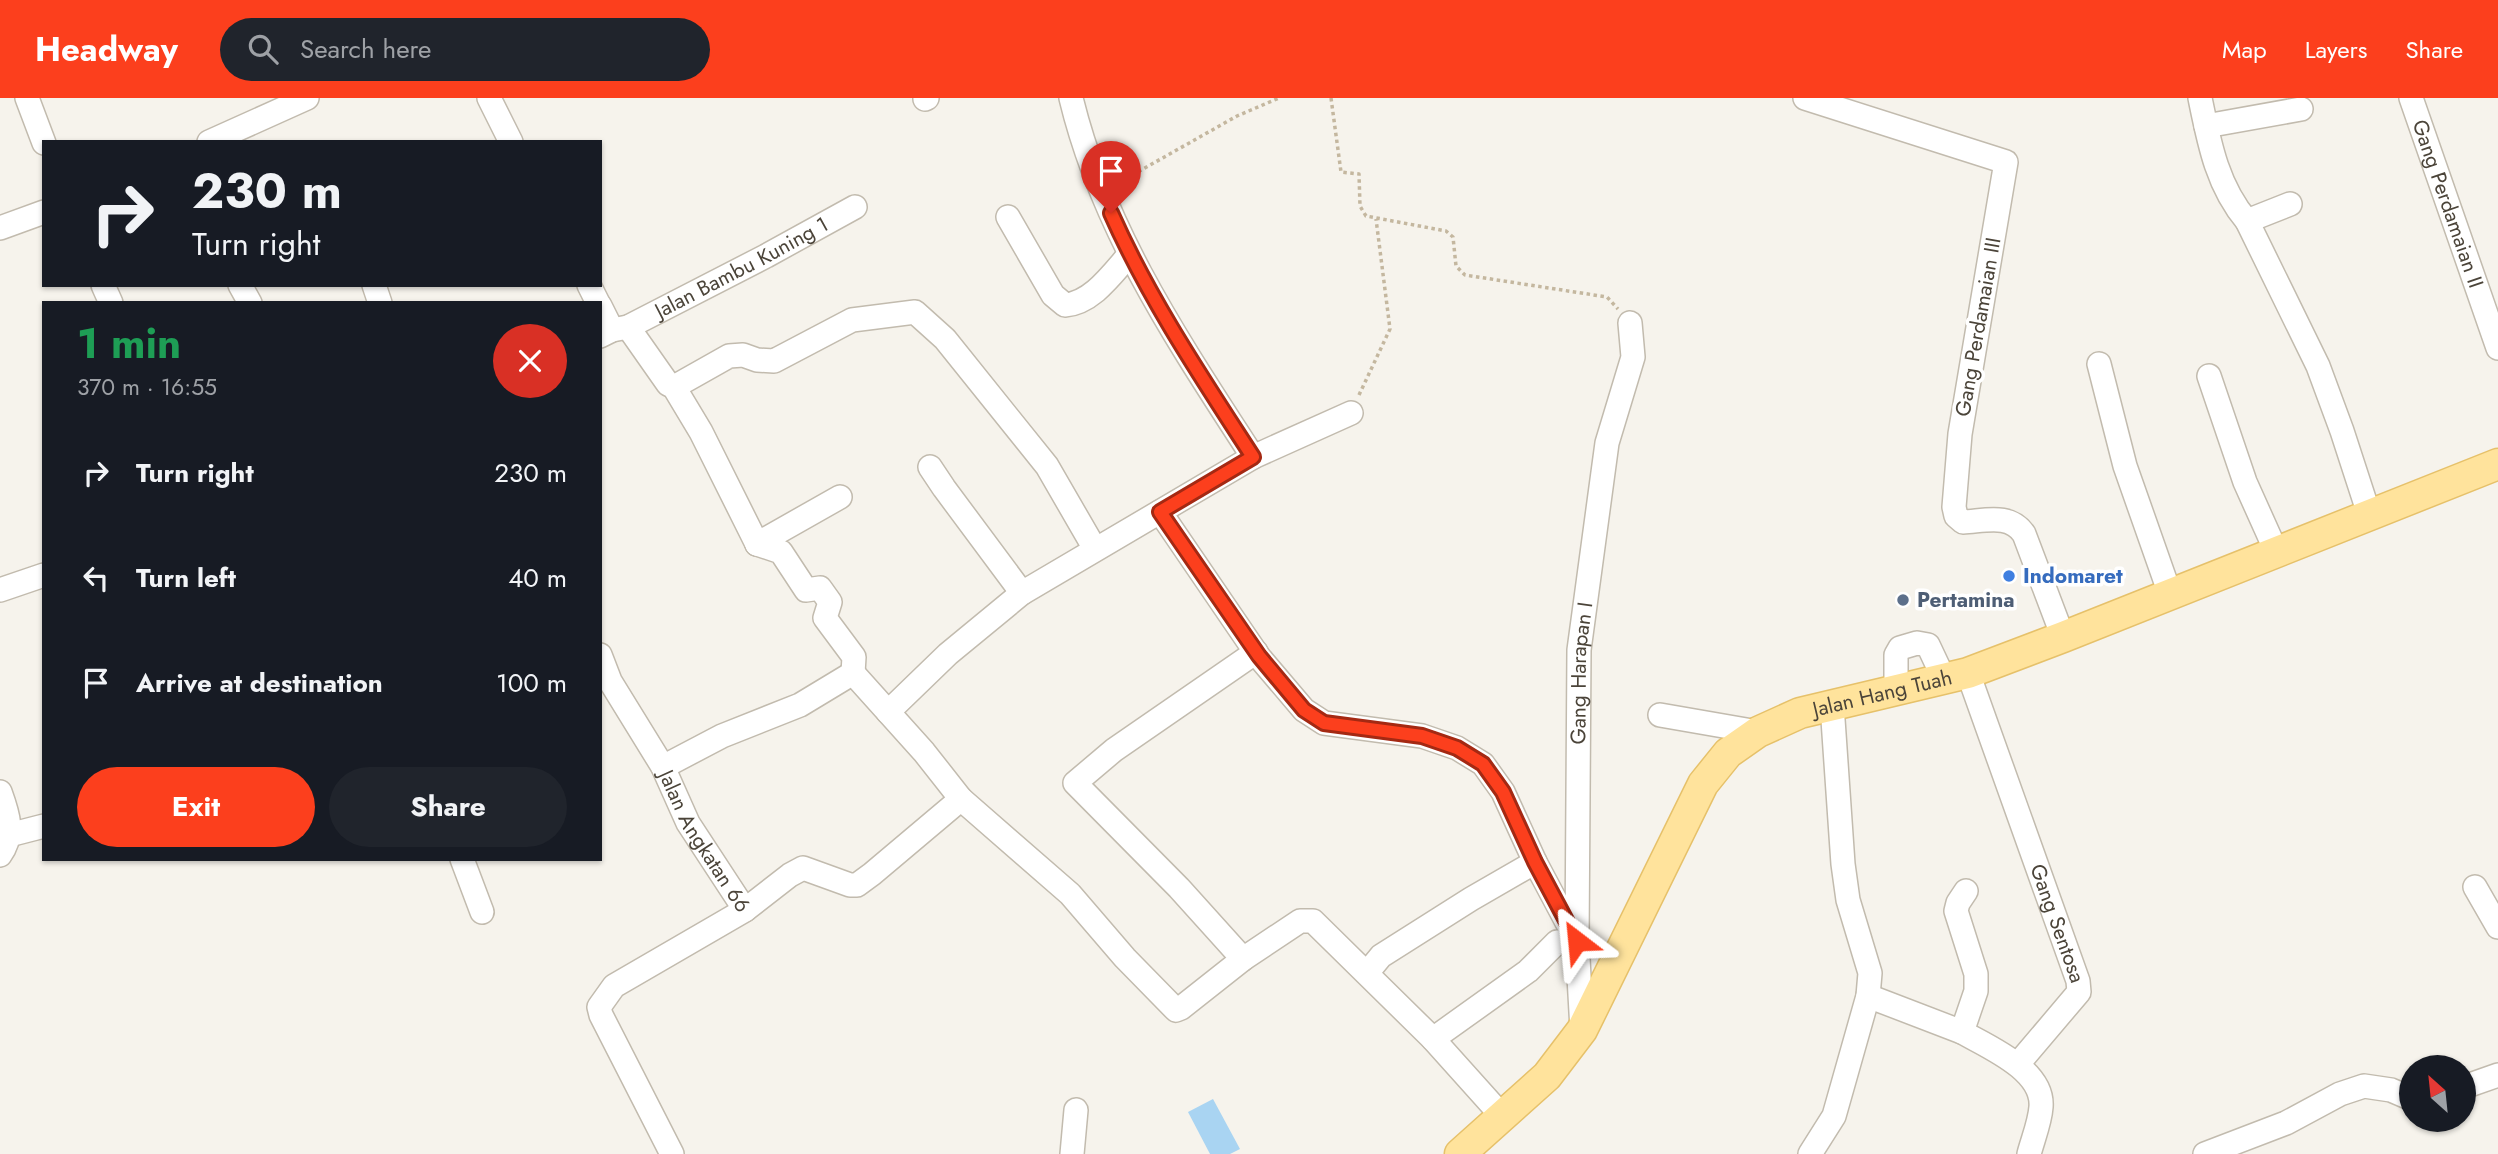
<!DOCTYPE html>
<meta charset="utf-8">
<style>
:root{--surface:#171b24;--page:#20242c;--text:#f1f3f6;--muted:#9ea1a6;--accent:#fc3f1d}
body{margin:0;font-family:Jost,sans-serif;background:var(--page);color:var(--text);height:100vh;display:flex;flex-direction:column;font-size:26px;white-space:nowrap}
*{box-sizing:border-box;margin:0}
p{font-size:23px;color:var(--muted)}
.icon{flex:none;width:38px;height:38px;fill:none;stroke:currentColor;stroke-width:2;stroke-linecap:round;stroke-linejoin:round}
.map{position:relative;flex:1;overflow:hidden}
.sheet{position:absolute;left:42px;top:203px;width:560px;height:560px;display:flex;flex-direction:column;background:var(--surface);border-radius:0px;box-shadow:0 2px 5px #0004}
.sheet>*{flex:none}
.top-card{position:absolute;left:42px;top:42px;width:560px;height:147px;border-radius:0px;box-shadow:0 2px 5px #0004;background:#171b24;color:var(--text);overflow:hidden}
.needle{width:46px;rotate:333deg}
.fabs{position:absolute;left:2399px;top:957px;display:grid;gap:14px}
.fabs a{display:grid;place-items:center;width:77px;height:77px;border-radius:50%;background:var(--surface);box-shadow:0 2px 5px #0004;font-size:35px}
.pin{position:absolute;display:grid;place-items:center;width:60px;height:60px;color:#fff;margin:-72px -30px;border-radius:50% 50% 50% 0;rotate:-45deg;box-shadow:0 0 7px #0007}
.pin .icon{rotate:45deg}
.me{position:absolute;width:77px;margin:-38px;rotate:331deg;stroke-linejoin:round;filter:drop-shadow(0 0 5px #0008)}
.turn{display:flex;align-items:center;gap:24px;height:147px;padding:0 35px;font-size:32px}
.turn .icon{width:91px;height:91px;stroke-width:2.5}
.turn b{display:block;font-size:49px;line-height:60px}
.round{display:grid;place-items:center;flex:none;width:74px;height:74px;border-radius:37px;background:var(--page)}
.head{display:flex;align-items:center;justify-content:space-between;height:119px;padding:0 35px}
h1{font-size:42px;font-weight:700;line-height:52px;color:#1e9e55}
.action{display:flex;gap:14px;margin-top:auto;padding:14px 35px}
.action a{flex:1;height:80px;border-radius:42px;background:var(--accent);color:#fff;font-size:28px;font-weight:700;line-height:80px;text-align:center}
.action a+a{background:var(--page);color:var(--text)}
ul{padding:0;list-style:none}
li{display:flex;align-items:center;gap:21px;height:105px;padding:0 35px}
li div{flex:1}
li b{display:block;font-size:26px}
li em{font-style:normal}
header{display:flex;align-items:center;gap:42px;box-sizing:border-box;height:98px;padding:0 35px;background:var(--accent);color:#fff}
header strong{font-size:33px}
nav{display:flex;gap:38px;margin-inline-start:auto;font-size:24px}
.search{width:490px;height:63px;background:var(--page);display:flex;align-items:center;gap:18px;box-sizing:border-box;padding:0 24px;border-radius:38px;color:var(--muted);font-size:26px}
.map>svg:first-child{display:block}
</style>
<header>
<strong>Headway</strong>
<div class="search"><svg class="icon" aria-label="search" viewBox="0 0 24 24"><circle cx="10" cy="10" r="6"/><path d="M15 15l6 6"/></svg>Search here</div>
<nav><a>Map</a><a>Layers</a><a>Share</a></nav>
</header>
<div class="map">
<svg width="2498" height="1056" viewBox="0 0 2498 1056">
<rect width="100%" height="100%" fill="#f6f3ec"/>
<path fill="#a9d4f2" d="M1213,1001L1240,1051L1230,1056H1210L1188,1014Z"/>
<g fill="none" stroke-linecap="round" stroke-linejoin="round">
<defs>
<g id="minor">
<path d="M27,0L44,45"/>
<path d="M489,0L511,44"/>
<path d="M1071,0C1103,133 1180,246 1253,359"/>
<path d="M1805,0L2006,64L1960,336L1954,409L1956,418L1963,424C1985,423 2010,415 2024,436L2063,539"/>
<path d="M2200,0C2209,44 2217,88 2247,123L2318,268L2342,333L2369,416"/>
<path id="s1" d="M2411,0L2498,250"/>
<path d="M925,1L927,0"/>
<path d="M2206,28L2301,11"/>
<path d="M209,44L307,0"/>
<path d="M1008,119L1053,197L1065,207C1092,205 1112,176 1129,157"/>
<path d="M2247,123L2290,106"/>
<path d="M0,130L44,114"/>
<path d="M103,187L111,205"/>
<path d="M240,187L250,205"/>
<path d="M374,187L380,205"/>
<path d="M589,187L598,205"/>
<path d="M600,208L612,232"/>
<path d="M628,229L668,286L674,289L701,334L757,446"/>
<path id="s2" d="M600,238L612,232L628,229L766,158L855,109"/>
<path d="M2099,266L2125,368L2170,496"/>
<path d="M2209,278L2245,384L2276,453"/>
<path d="M674,289L729,258L743,257L757,262L774,263L852,222L915,214L945,241L1047,368L1095,451"/>
<path d="M930,369L944,390L1022,495"/>
<path d="M1160,414L1259,559L1304,612L1324,625L1422,638L1457,650L1483,666L1503,694L1535,764"/>
<path d="M757,446L781,454L806,492L820,490L830,504L825,520L854,559L853,575"/>
<path d="M757,446L840,399"/>
<path d="M0,492L44,477"/>
<path id="s3" d="M600,557L610,583L663,669L688,725L745,812"/>
<path id="s4" d="M1968,575L2078,883L2079,894L2018,966"/>
<path d="M1896,592V557L1900,550L1917,545L1928,547L1944,581"/>
<path d="M888,614L948,556L1022,495L1253,359L1351,315"/>
<path d="M1660,617L1758,634"/>
<path d="M663,669L722,638L800,607L853,575L924,654L961,701L1070,796L1125,860L1176,912L1181,910L1243,861L1300,823H1313L1433,941L1503,1019"/>
<path d="M0,694C8,716 15,736 0,757"/>
<path d="M9,737L44,728"/>
<path d="M462,761L482,814"/>
<path d="M2475,789L2498,829"/>
<path d="M1966,793L1958,805L1956,813L1976,876V893L1962,934C1988,949 2044,972 2041,1009C2040,1024 2033,1041 2029,1056"/>
<path d="M1243,861L1179,790L1075,685L1114,652L1256,554"/>
<path d="M1367,875L1381,858L1471,801L1535,764L1577,843L1557,844L1528,873L1433,941"/>
<path d="M1868,898L1962,934"/>
<path id="s5" d="M1582,932L1577,843L1579,552L1607,345L1633,259L1630,225"/>
<path d="M2464,989L2498,977"/>
<path d="M672,1056L601,917L599,909L614,888L745,812L790,777L803,770L850,787H857L872,776L961,701"/>
<path d="M1072,1056L1076,1012"/>
<path d="M1810,1056L1834,1018L1868,898L1870,875L1848,802L1843,766L1832,607"/>
<path d="M2205,1056L2286,1025L2340,996L2364,988L2391,992L2412,1001"/>
</g>
<g id="major">
<path id="s6" d="M1460,1056L1547,978L1582,932L1703,686L1728,655L1758,634L1800,615L1968,575L2063,539L2498,366"/>
</g>
</defs>
<use href="#minor" stroke="#c2bbae" stroke-width="26"/>
<use href="#major" stroke="#e6c16a" stroke-width="33"/>
<path stroke="#c4b79f" stroke-width="3.5" stroke-dasharray="3.5 3.5" stroke-linecap="butt" d="M1331,0L1341,74L1359,76L1360,108L1366,118L1446,133L1453,139L1456,168L1465,177L1607,199L1618,211
M1120,84L1237,18L1279,0
M1359,297L1390,231L1376,121"/>
<use href="#minor" stroke="#fff" stroke-width="23"/>
<use href="#major" stroke="#ffe39c" stroke-width="30"/>
</g>
<g fill="none" stroke-linecap="round" stroke-linejoin="round">
<defs>
<path id="route" d="M1111,115C1149,201 1202,280 1253,359L1160,414L1259,558L1304,612L1324,625L1422,638L1457,650L1483,666L1503,694L1535,764L1577,843"/>
</defs>
<use href="#route" stroke="#a42913" stroke-width="18"/>
<use href="#route" stroke="#fc3f1d" stroke-width="12"/>
</g>
<circle fill="#3f7fe0" stroke="#fff" stroke-width="2.5" cx="2009" cy="478" r="7"/>
<circle fill="#5c6f8a" stroke="#fff" stroke-width="2.5" cx="1903" cy="502" r="7"/>
<g text-anchor="middle" dominant-baseline="central" stroke-width="7" stroke-linejoin="round" paint-order="stroke">
<g font-size="21" fill="#4b4439" stroke="#fff">
<text stroke="none"><textPath href="#s1" startOffset="112">Gang Perdamaian II</textPath></text>
<text stroke="none"><textPath href="#s2" startOffset="158">Jalan Bambu Kuning 1</textPath></text>
<text transform="translate(1978 229) rotate(-80)">Gang Perdamaian III</text>
<text stroke="none"><textPath href="#s5" startOffset="357">Gang Harapan I</textPath></text>
<text stroke="none"><textPath href="#s6" startOffset="656">Jalan Hang Tuah</textPath></text>
<text stroke="none"><textPath href="#s3" startOffset="214">Jalan Angkatan 66</textPath></text>
<text stroke="none"><textPath href="#s4" startOffset="266">Gang Sentosa</textPath></text>
</g>
<g font-size="21" font-weight="bold" fill="#366cbe" stroke="#fff" text-anchor="start">
<text x="2023" y="478">Indomaret</text>
</g>
<g font-size="21" font-weight="bold" fill="#4e5e75" stroke="#fff" text-anchor="start">
<text x="1917" y="502">Pertamina</text>
</g>
</g>
</svg>
<div class="fabs">
<a><svg class="needle" viewBox="-14 -14 28 28"><path d="M0-13l5 13h-10z" fill="#e53935"/><path d="M0 13l5-13h-10z" fill="#9ea1a6"/></svg></a>
</div>
<div class="pin" style="left:1111px;top:115px;background:#d93025"><svg class="icon" aria-label="arrive" viewBox="0 0 24 24"><path d="M6 21V4h12l-3 4 3 4H6"/></svg></div>
<svg class="me" style="left:1577px;top:843px" viewBox="-20 -20 40 40"><path d="M0-17L14 15 0 8-14 15z" fill="#fc3f1d" stroke="#fff" stroke-width="4"/></svg>
<div class="top-card">
<div class="turn"><svg class="icon" aria-label="right" viewBox="0 0 24 24"><path d="M7 20v-9h11M14 6l5 5-5 5"/></svg><div><b>230 m</b>Turn right</div></div>
</div>
<section class="sheet">
<div class="head"><div><h1>1 min</h1><p>370 m · 16:55</p></div><a class="round" style="background:#d93025;color:#fff"><svg class="icon" aria-label="close" viewBox="0 0 24 24"><path d="M6 6l12 12M18 6L6 18"/></svg></a></div>
<ul>
<li><svg class="icon" aria-label="right" viewBox="0 0 24 24"><path d="M7 20v-9h11M14 6l5 5-5 5"/></svg><div><b>Turn right</b></div><em>230 m</em></li>
<li><svg class="icon" aria-label="left" viewBox="0 0 24 24"><path d="M17 20v-9H6M10 6l-5 5 5 5"/></svg><div><b>Turn left</b></div><em>40 m</em></li>
<li><svg class="icon" aria-label="arrive" viewBox="0 0 24 24"><path d="M6 21V4h12l-3 4 3 4H6"/></svg><div><b>Arrive at destination</b></div><em>100 m</em></li>
</ul>
<div class="action"><a>Exit</a><a>Share</a></div>
</section>
</div>
